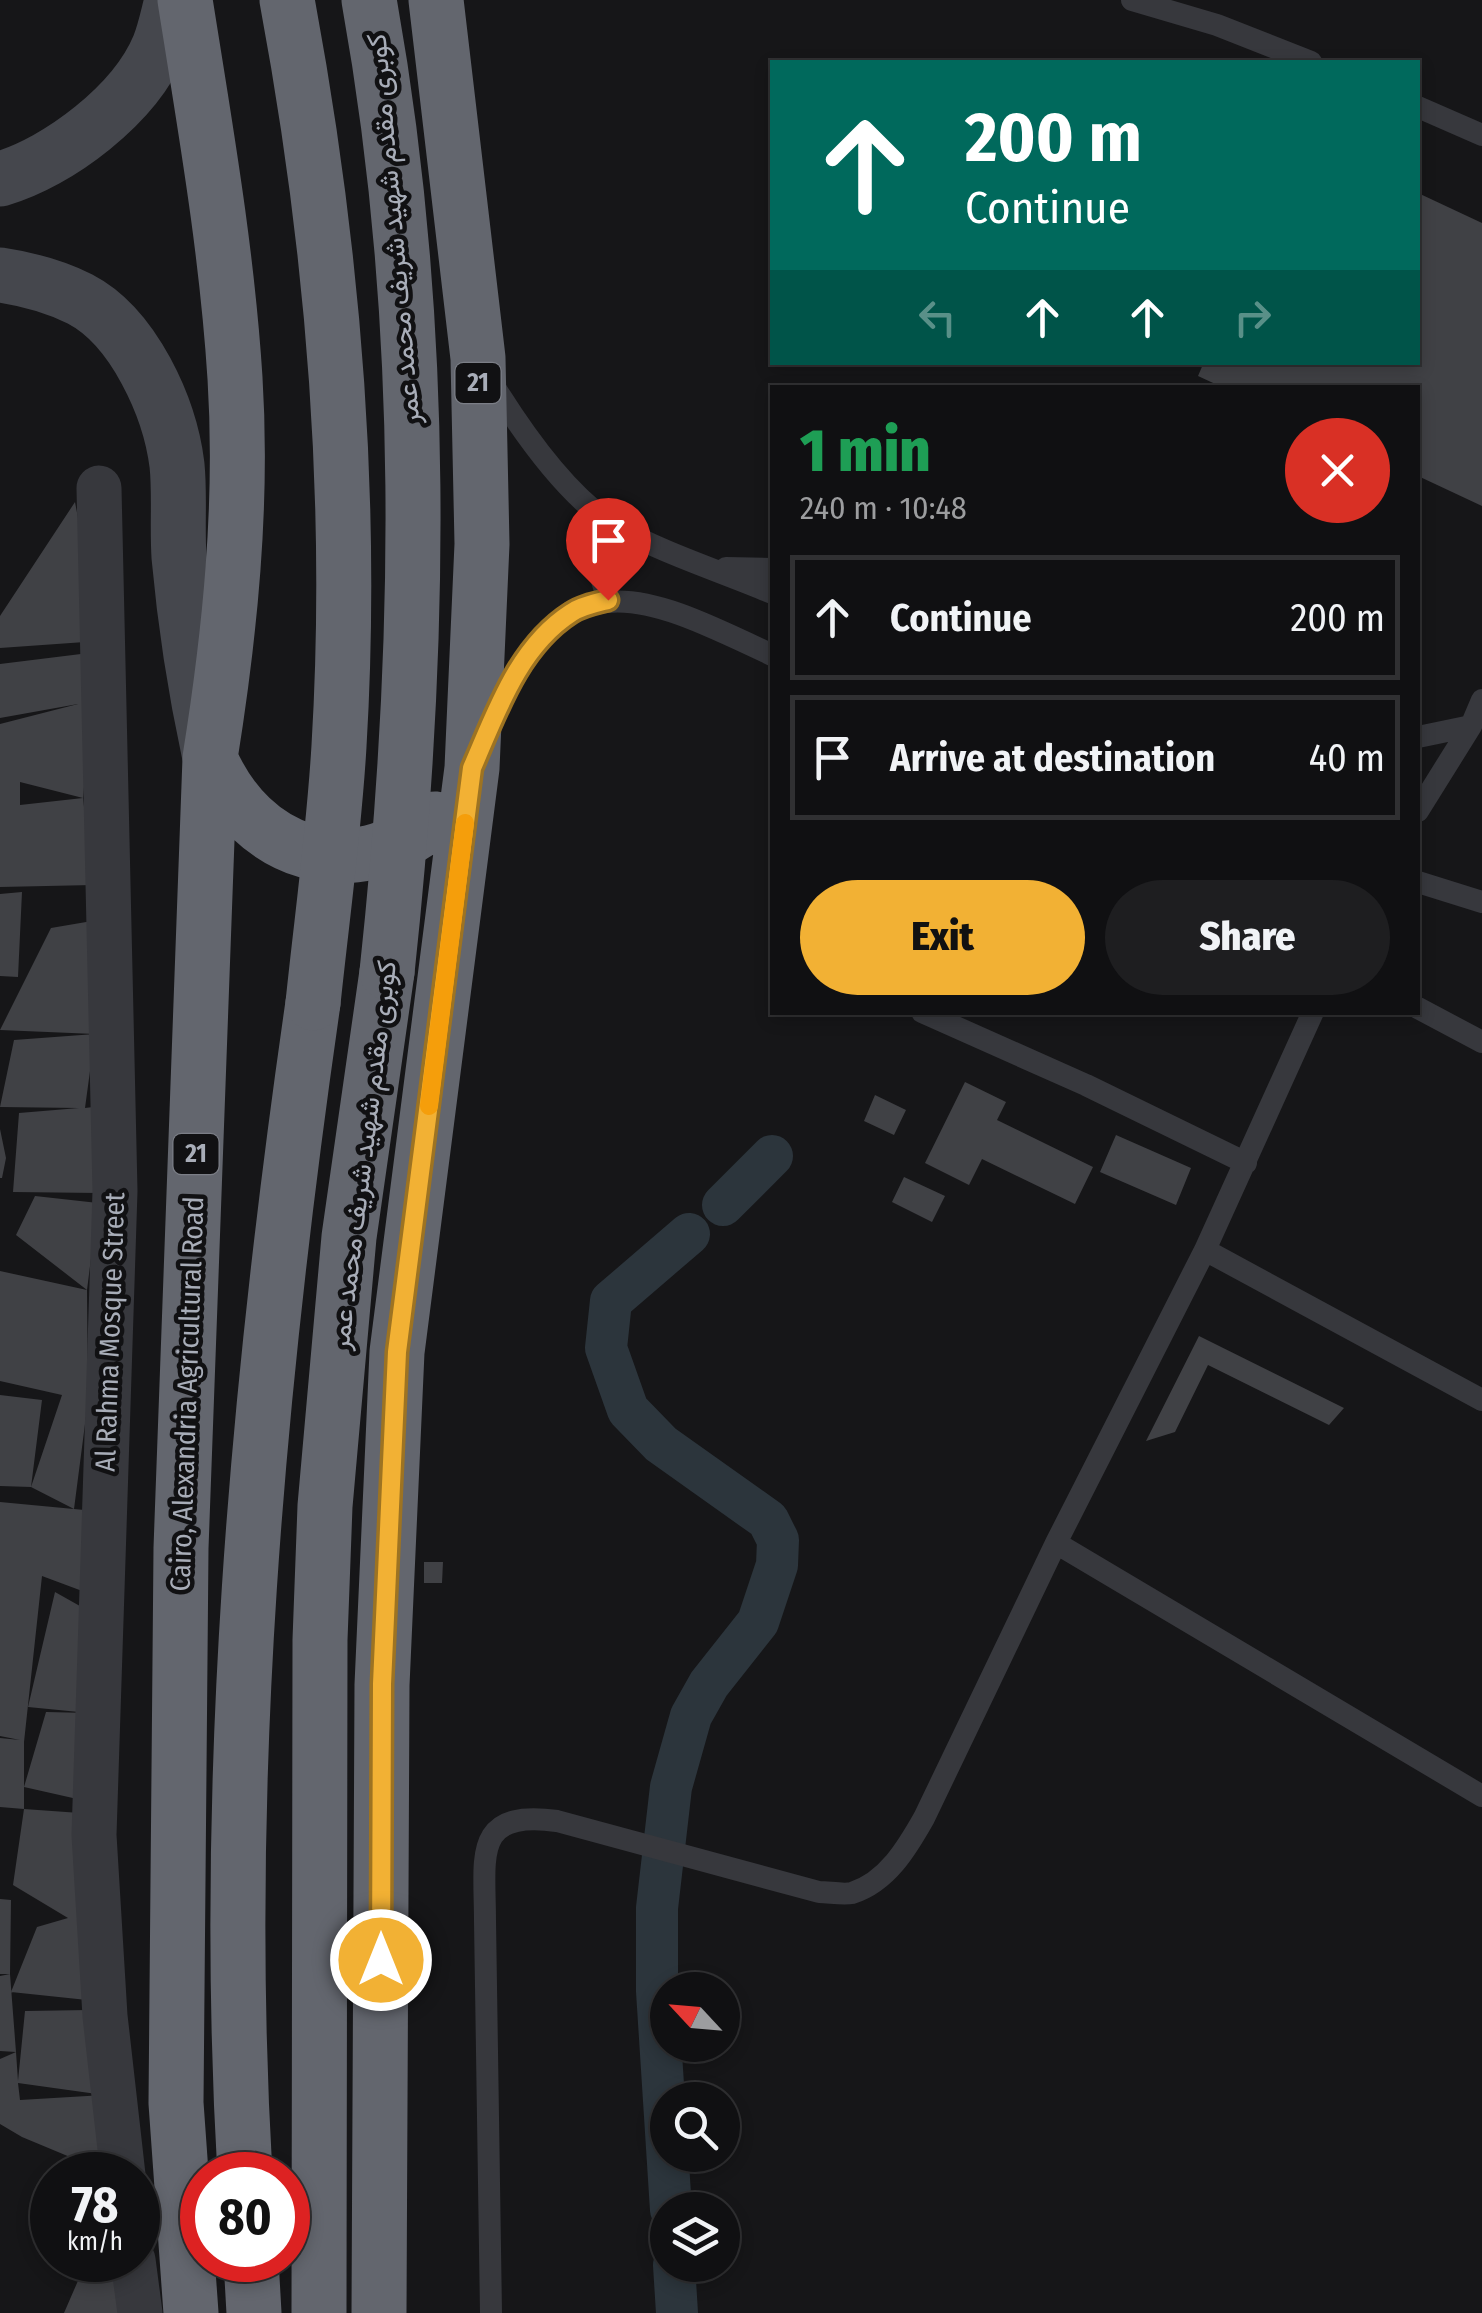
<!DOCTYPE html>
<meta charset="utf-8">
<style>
:root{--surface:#101012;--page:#1e1e20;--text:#f1f3f6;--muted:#9c9d9f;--line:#303032;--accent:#f2b134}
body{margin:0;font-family:"Fira Sans Condensed",Vazirmatn,sans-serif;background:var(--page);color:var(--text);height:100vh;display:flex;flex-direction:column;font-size:38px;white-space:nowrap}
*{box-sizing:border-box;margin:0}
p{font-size:32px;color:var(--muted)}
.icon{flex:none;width:55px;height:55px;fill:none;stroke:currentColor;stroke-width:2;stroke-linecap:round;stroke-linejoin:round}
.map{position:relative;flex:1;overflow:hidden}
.details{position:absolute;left:770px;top:385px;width:650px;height:630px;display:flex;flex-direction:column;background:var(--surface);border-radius:0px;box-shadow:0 5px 15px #0003,0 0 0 2px var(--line)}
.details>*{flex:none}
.banner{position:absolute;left:770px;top:60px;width:650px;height:305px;border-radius:0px;box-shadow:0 5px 15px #0003,0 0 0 2px var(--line);background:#00695c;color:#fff;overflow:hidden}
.needle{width:65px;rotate:296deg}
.tools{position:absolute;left:650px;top:1972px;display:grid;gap:20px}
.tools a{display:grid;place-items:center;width:90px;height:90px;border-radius:50%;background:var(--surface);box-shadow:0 5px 15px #0003,0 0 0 2px var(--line);font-size:50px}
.speed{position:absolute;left:30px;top:2152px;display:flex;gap:20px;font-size:50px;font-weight:700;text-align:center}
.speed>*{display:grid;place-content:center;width:130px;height:130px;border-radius:50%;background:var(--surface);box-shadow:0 5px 15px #0003,0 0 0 2px var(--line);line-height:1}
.speed small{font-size:25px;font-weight:400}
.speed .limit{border:15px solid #d22;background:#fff;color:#111}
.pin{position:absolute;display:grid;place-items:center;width:85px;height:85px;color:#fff;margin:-102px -42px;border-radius:50% 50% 50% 0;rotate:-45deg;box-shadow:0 0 10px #0007}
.pin .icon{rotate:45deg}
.me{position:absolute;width:110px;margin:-55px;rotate:0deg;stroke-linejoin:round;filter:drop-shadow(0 0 8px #0008)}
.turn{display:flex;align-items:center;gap:35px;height:210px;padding:0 30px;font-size:45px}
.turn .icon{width:130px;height:130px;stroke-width:2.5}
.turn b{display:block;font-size:70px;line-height:85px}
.lanes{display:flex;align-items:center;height:95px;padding:0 30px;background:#0003;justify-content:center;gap:50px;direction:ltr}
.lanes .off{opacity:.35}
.round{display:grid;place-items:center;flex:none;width:105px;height:105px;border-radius:52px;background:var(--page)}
.head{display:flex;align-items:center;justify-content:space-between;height:170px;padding:0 30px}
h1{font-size:60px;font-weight:800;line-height:75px;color:#1e9e55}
.cta{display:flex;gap:20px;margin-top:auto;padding:20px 30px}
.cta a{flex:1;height:115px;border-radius:60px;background:var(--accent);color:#111;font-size:40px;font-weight:800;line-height:115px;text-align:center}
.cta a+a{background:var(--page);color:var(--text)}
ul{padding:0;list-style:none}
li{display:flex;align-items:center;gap:30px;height:125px;margin:0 20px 15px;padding:0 10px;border:5px solid var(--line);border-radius:0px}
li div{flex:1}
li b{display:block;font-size:38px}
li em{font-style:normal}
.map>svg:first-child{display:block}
</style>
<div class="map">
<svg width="1482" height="2313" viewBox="0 0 1482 2313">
<rect width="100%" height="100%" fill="#161618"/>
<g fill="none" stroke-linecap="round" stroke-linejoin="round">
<path stroke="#2c353c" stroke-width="42" d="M723,1205L772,1156
M671,2210L657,1991V1908L671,1787L691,1716L709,1684L758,1622L777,1565L778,1540L768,1520L661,1444L628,1410L606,1348L611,1301L689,1234
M674,2265L677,2313"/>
</g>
<path fill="#404145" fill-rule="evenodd" d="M1418,193L1482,223V506L1418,476V388H1224L1198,376L1204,362H1418Z
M75,502L85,555V642L0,648V616Z
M89,653L92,700L83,798L93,885L0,887V724L78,704L0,718V664ZM20,782L83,798L20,805Z
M22,892L18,977L0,976V894Z
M92,921L95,1034L85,1108L101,1106L99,1193L13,1192L19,1113L79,1108L0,1107L14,1040L95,1034L0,1030L51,928Z
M965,1082L1006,1102L997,1120L1093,1167L1075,1204L982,1159L969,1185L925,1163Z
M875,1095L906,1110L894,1135L864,1121Z
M0,1129L6,1158L2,1178H0Z
M1116,1135L1191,1168L1176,1205L1100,1172Z
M904,1177L945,1196L932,1222L892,1202Z
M35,1196L98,1203L87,1290L16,1235Z
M0,1271L87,1290L88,1401L74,1509L31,1487L62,1395L0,1381Z
M1199,1336L1344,1408L1329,1425L1208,1365L1175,1432L1146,1441Z
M0,1395L42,1400L31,1487L0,1486Z
M0,1502L95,1511L101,1598L42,1576L24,1742V1809L94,1814L87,2000L11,1992L37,1927L68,1918L13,1885L24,1809L0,1807V1738L20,1740L0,1736Z
M424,1562H443L442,1583H424Z
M55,1592L87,1610L95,1803L24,1787L46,1712L89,1713L28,1707Z
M0,1899L11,1900L10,1974L16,2052L0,2051V1976L10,1974H0Z
M89,2010L104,2095L18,2083L20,2100L104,2095L106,2172L22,2137L0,2124V2059L16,2052L18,2081L25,2011Z
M87,2260H118L124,2313H64Z"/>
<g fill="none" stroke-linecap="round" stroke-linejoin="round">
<path stroke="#37383d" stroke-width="22" d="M1132,0L1217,25L1311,62
M1418,107L1482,135
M492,383C521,430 568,498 617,527C660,552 725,573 772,593
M726,568L772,569
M608,600L599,571L617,527
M491,724C565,558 632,588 772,655
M1418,737L1471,726
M1418,811L1471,726L1482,700
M1418,882L1482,902
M1418,1008L1482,1042
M922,1012L1086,1085L1246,1163
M1205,1250L1482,1400
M1056,1543L1482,1796
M491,2313L485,1921C485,1857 472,1809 557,1821L819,1892C829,1892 843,1895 852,1893C887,1882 907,1848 924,1818L1056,1543L1205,1250L1313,1012"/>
<path stroke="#37383d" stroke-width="45" d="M99,488L115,1191L94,1835L105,2016L123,2175
M133,2260L140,2313"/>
<path stroke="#45474d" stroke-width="55" d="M0,179C59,162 135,104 159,46C165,31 168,15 172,0
M0,275C27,279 56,287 80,299C134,327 170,408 177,465C180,495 177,526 179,557C185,623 195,688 209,753"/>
<path stroke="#63666e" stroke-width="55" d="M185,0C205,126 227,251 235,378C243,505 230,633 210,758L181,1548L176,2103L191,2313
M210,758C251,854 351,889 435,819
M245,2175C222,1784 257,1390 313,1003
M251,2260L254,2313
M319,2313L320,1640L325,1506L349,1237L387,972
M379,2313L382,1685L397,1352L472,768L482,544L478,358L436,0"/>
<path stroke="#63666e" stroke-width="55" d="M287,0C333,246 354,496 339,746C334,832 322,917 313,1003
M369,0C427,321 422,648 387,972"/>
</g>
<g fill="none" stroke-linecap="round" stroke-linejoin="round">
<defs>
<path id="route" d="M381,1960L382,1684L397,1352L472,768C496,713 518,647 571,613C581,606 596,603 608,600"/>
</defs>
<use href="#route" stroke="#9d7322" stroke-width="25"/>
<use href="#route" stroke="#f2b134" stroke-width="18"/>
<path stroke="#f59e0b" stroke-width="18" d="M429,1106L465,823"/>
</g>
<g text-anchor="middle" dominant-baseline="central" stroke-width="9" stroke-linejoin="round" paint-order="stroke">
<g fill="#111113" stroke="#7b7e86" stroke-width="2.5">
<rect x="455.5" y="363" width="45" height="40" rx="8"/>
<rect x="173.5" y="1134" width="45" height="40" rx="8"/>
</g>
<g font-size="25" font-weight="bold" fill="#a8adb8">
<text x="478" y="383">21</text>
<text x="196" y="1154">21</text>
</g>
<g font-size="28" fill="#a8adb8" stroke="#111113">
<text transform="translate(393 229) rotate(-95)">كوبرى مقدم شهيد شريف محمد عمر</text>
<text transform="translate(363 1155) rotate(-83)">كوبرى مقدم شهيد شريف محمد عمر</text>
<text transform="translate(110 1332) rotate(-88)">Al Rahma Mosque Street</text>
<text transform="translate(187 1394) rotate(-88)">Cairo, Alexandria Agricultural Road</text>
</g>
</g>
</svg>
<div class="tools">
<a><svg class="needle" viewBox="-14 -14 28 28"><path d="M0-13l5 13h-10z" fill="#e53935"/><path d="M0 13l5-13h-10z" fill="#9c9d9f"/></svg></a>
<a><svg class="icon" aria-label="search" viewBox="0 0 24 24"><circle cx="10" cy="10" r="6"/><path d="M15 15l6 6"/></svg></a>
<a><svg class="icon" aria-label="layers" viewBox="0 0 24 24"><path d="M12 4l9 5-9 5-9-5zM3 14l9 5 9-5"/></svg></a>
</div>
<div class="speed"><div>78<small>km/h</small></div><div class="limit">80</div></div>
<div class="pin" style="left:608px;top:600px;background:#d93025"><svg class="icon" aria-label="arrive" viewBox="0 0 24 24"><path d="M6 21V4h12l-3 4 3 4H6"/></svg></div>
<svg class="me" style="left:381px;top:1960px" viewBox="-20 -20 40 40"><circle r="17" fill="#f2b134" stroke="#fff" stroke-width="3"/><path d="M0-11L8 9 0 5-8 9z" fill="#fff"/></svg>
<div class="banner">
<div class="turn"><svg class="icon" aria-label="ahead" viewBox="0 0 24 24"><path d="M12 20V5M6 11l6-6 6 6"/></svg><div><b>200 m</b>Continue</div></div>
<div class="lanes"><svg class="icon off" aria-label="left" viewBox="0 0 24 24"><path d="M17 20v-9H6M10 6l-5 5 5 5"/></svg><svg class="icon" aria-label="ahead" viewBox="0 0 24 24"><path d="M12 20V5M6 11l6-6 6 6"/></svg><svg class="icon" aria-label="ahead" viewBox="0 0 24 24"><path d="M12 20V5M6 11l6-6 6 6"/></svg><svg class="icon off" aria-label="right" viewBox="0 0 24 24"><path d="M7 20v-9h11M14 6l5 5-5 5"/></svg></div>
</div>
<section class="details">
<div class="head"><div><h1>1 min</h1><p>240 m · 10:48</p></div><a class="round" style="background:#d93025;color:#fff"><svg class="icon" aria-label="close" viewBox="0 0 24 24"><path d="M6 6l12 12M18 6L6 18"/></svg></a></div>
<ul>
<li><svg class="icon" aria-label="ahead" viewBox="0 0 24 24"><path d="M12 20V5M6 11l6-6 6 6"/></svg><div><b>Continue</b></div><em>200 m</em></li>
<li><svg class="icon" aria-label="arrive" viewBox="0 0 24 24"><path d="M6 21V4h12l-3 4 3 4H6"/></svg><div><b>Arrive at destination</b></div><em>40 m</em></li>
</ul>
<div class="cta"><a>Exit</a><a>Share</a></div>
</section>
</div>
